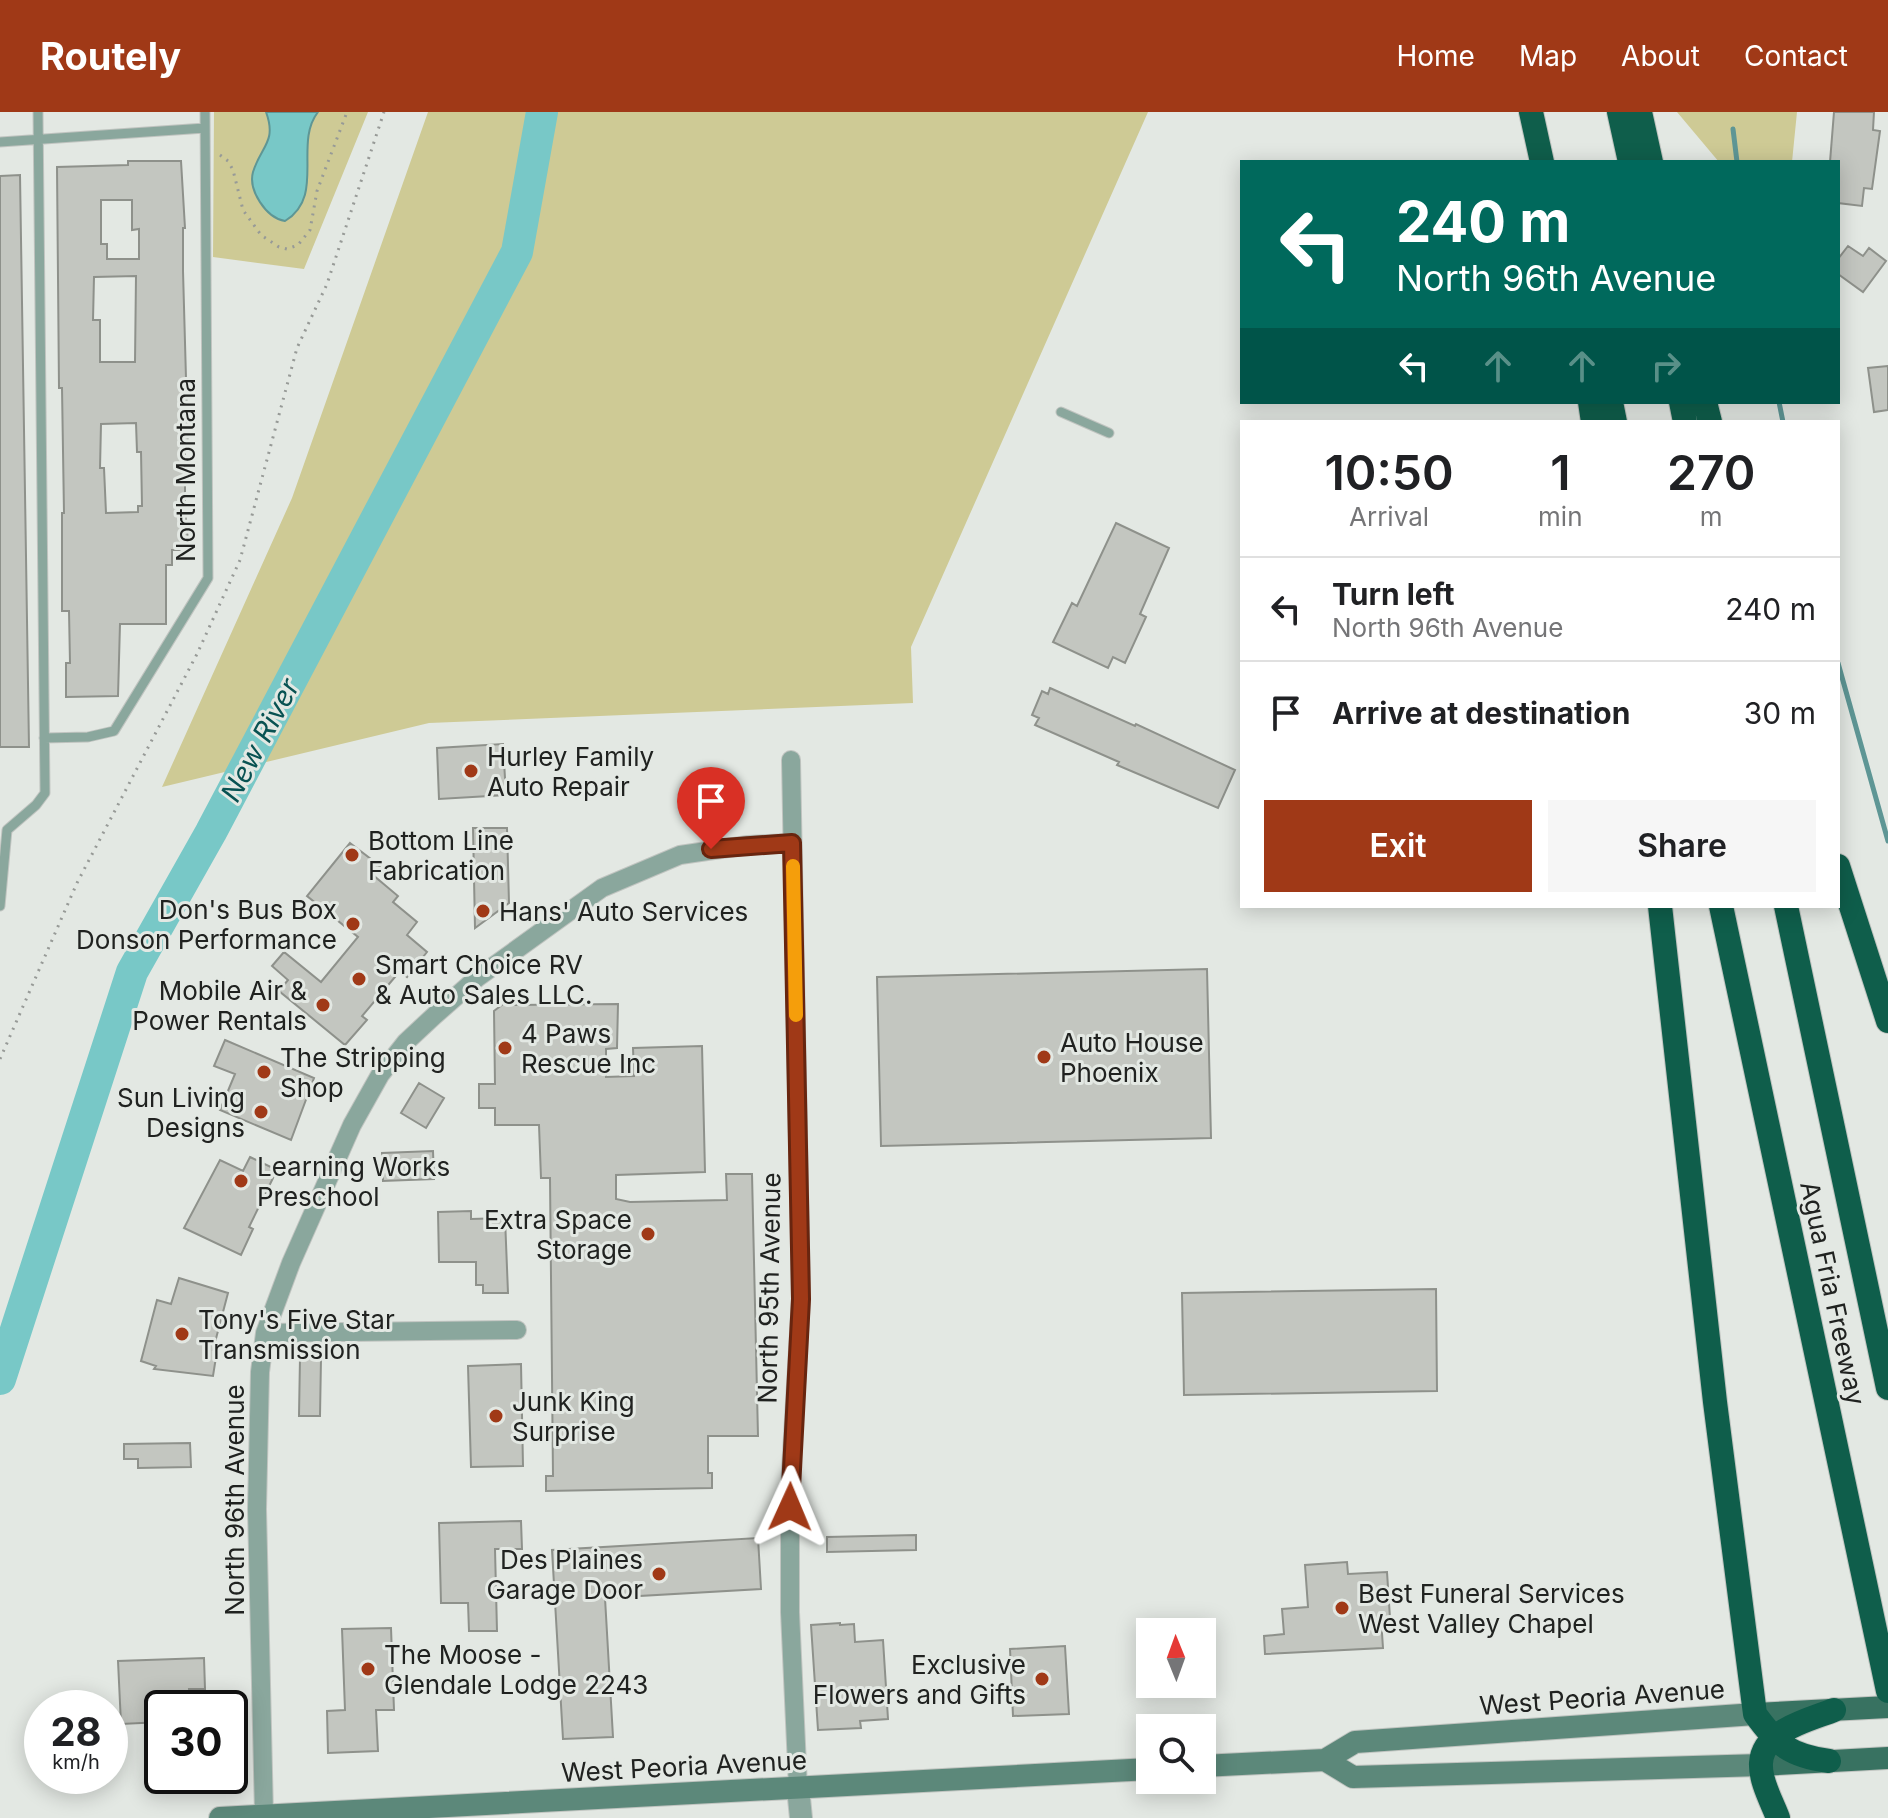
<!DOCTYPE html>
<style>
:root{--surface:#fff;--page:#f6f6f6;--text:#202124;--muted:#757577;--line:#e0e0e0;--accent:#a03917}
body{margin:0;font-family:Inter,sans-serif;background:var(--page);color:var(--text);height:100vh;display:flex;flex-direction:column;font-size:30px;white-space:nowrap}
*{box-sizing:border-box;margin:0}
p{font-size:26px;color:var(--muted)}
.icon{flex:none;width:44px;height:44px;fill:none;stroke:currentColor;stroke-width:2;stroke-linecap:round;stroke-linejoin:round}
.map{position:relative;flex:1;overflow:hidden}
.side{position:absolute;left:1240px;top:308px;width:600px;height:488px;display:flex;flex-direction:column;background:var(--surface);border-radius:0px;box-shadow:0 4px 20px #0003}
.side>*{flex:none}
.hud{position:absolute;left:1240px;top:48px;width:600px;height:244px;border-radius:0px;box-shadow:0 4px 20px #0003;background:#00695c;color:#fff;overflow:hidden}
.needle{width:52px;rotate:359deg}
.fabs{position:absolute;left:1136px;top:1506px;display:grid;gap:16px}
.fabs a{display:grid;place-items:center;width:80px;height:80px;border-radius:0px;background:var(--surface);box-shadow:0 4px 20px #0003;font-size:40px}
.speed{position:absolute;left:24px;top:1578px;display:flex;gap:16px;font-size:40px;font-weight:700;text-align:center}
.speed>*{display:grid;place-content:center;width:104px;height:104px;border-radius:50%;background:var(--surface);box-shadow:0 4px 20px #0003;line-height:1}
.speed small{font-size:20px;font-weight:400}
.speed .limit{border:4px solid #111;border-radius:12px;background:#fff;color:#111}
.pin{position:absolute;display:grid;place-items:center;width:68px;height:68px;color:#fff;margin:-82px -34px;border-radius:50% 50% 50% 0;rotate:-45deg;box-shadow:0 0 8px #0007}
.pin .icon{rotate:45deg}
.me{position:absolute;width:88px;margin:-44px;rotate:1deg;stroke-linejoin:round;filter:drop-shadow(0 0 6px #0008)}
.turn{display:flex;align-items:center;gap:28px;height:168px;padding:0 24px;font-size:36px}
.turn .icon{width:104px;height:104px;stroke-width:2.5}
.turn b{display:block;font-size:56px;line-height:68px}
.lanes{display:flex;align-items:center;height:76px;padding:0 24px;background:#0003;justify-content:center;gap:40px;direction:ltr}
.lanes .off{opacity:.35}
.eta{display:flex;justify-content:space-evenly;align-items:center;height:136px;text-align:center}
.eta b{font-size:48px;font-weight:600;line-height:56px}
.cta{display:flex;gap:16px;margin-top:auto;padding:16px 24px}
.cta a{flex:1;height:92px;border-radius:0px;background:var(--accent);color:#fff;font-size:32px;font-weight:600;line-height:92px;text-align:center}
.cta a+a{background:var(--page);color:var(--text)}
ul{padding:0;list-style:none}
li{display:flex;align-items:center;gap:24px;height:104px;padding:0 24px;border-top:2px solid var(--line)}
li div{flex:1}
li b{display:block;font-size:30px}
li em{font-style:normal}
header{display:flex;align-items:center;gap:48px;box-sizing:border-box;height:112px;padding:0 40px;background:var(--accent);color:#fff}
header strong{font-size:38px}
nav{display:flex;gap:44px;margin-inline-start:auto;font-size:28px}
.map>svg:first-child{display:block}
</style>
<header>
<strong>Routely</strong>
<nav><a>Home</a><a>Map</a><a>About</a><a>Contact</a></nav>
</header>
<div class="map">
<svg width="1888" height="1706" viewBox="0 0 1888 1706">
<rect width="100%" height="100%" fill="#e3e8e3"/>
<path fill="#ceca95" d="M214,0H368L304,157L213,145Z
M428,0H1148L911,535L913,591L429,611L162,675L292,386Z
M1677,0H1797L1792,50H1719Z"/>
<path fill="#78c8c7" stroke="#5e9695" stroke-width="2" d="M266,0H318C293,32 326,84 285,109C266,106 248,78 253,60C261,34 277,30 266,0Z"/>
<g fill="none" stroke-linecap="round" stroke-linejoin="round">
<path stroke="#5e9695" stroke-width="5" d="M1733,17L1737,50
M1779,290L1783,310
M1838,551L1888,729"/>
<path stroke="#78c8c7" stroke-width="32" d="M0,1267L132,860L211,720L517,140L542,0"/>
</g>
<path fill="#c3c6c0" stroke="#8e918b" stroke-width="2" fill-rule="evenodd" d="M1834,0H1874L1873,18L1880,19L1872,77L1864,76L1862,94L1838,91V50H1830Z
M128,49H181L185,116H183V159L188,338H185V399L189,438H172V453H166V512H120L118,584L66,585V551H70L69,499H62V401H64L62,276H59L57,55L128,53ZM101,88H132V118L139,117V147H107V132H101ZM136,164L135,250H100V208H93L94,165ZM136,311L137,340H141L142,394H138V400L106,401L104,356H100L101,312Z
M20,63L29,635H0V64Z
M1848,134L1863,144L1869,136L1886,149L1863,180L1838,162V147Z
M1888,254V298L1874,300L1868,256Z
M1116,411L1169,436L1140,502L1146,505L1125,551L1113,545L1108,556L1053,530L1072,491L1077,494Z
M1050,576L1135,614L1136,612L1235,658L1218,696L1117,653L1119,650L1035,613L1039,606L1032,603L1042,579L1048,582Z
M503,632L506,683L439,687L437,636Z
M473,716H507L509,791L475,816Z
M350,731L380,754L373,763L398,784L393,790L417,810L407,823L427,840L407,865L400,859L362,904L367,908L345,933L279,879L288,868L272,854L284,840L321,870L358,825L307,784Z
M1207,857L1211,1026L881,1034L877,865Z
M515,883V893L618,892L617,936L606,937V965L634,964L633,936L702,934L705,1060L616,1063V1087L630,1090L727,1088L726,1062H752L758,1324H708V1361H712V1376L546,1379V1364H553L550,1066H541L539,1013H495V996H479V972H495L494,899Z
M225,928L314,966L291,1028L220,998L235,962L214,954Z
M419,971L444,986L426,1016L401,1001Z
M433,1039L434,1067L383,1069L382,1041Z
M250,1045L277,1058L249,1115L253,1117L241,1143L184,1116L220,1048L243,1059Z
M471,1099V1107L505,1106L508,1181H483V1173H476V1150H439L438,1100Z
M179,1166L228,1181L213,1238L217,1239L213,1264L154,1257L156,1254L141,1249L157,1188L171,1192Z
M1436,1177L1437,1279L1184,1283L1182,1181Z
M300,1246H321L320,1304H299Z
M521,1252L523,1354L471,1355L468,1254Z
M190,1331L191,1355L138,1356V1347H124V1332Z
M521,1409L522,1437H495L497,1519H469L468,1491H441L439,1411Z
M916,1423V1438L827,1440V1425Z
M758,1426L761,1477L605,1486L613,1625L563,1627L552,1438Z
M1347,1450L1348,1462L1387,1460L1390,1506H1381L1383,1536L1265,1542L1264,1524L1284,1522L1282,1497L1308,1495L1305,1453Z
M840,1511V1513L854,1512L855,1530L883,1528L888,1607L860,1609L861,1616L818,1618L811,1513Z
M391,1516L394,1598H376L378,1639L328,1641L327,1599L345,1598L342,1517Z
M1065,1534L1069,1602L1013,1604L1010,1537Z
M204,1546L205,1577H189L190,1596H162V1610L121,1612L118,1549Z"/>
<g fill="none" stroke-linecap="round" stroke-linejoin="round">
<defs>
<path id="service" d="M0,30L205,16
M1061,300L1109,321
M44,626L88,625L114,619L208,466L205,0
M0,794L7,718L36,693L45,681L38,0"/>
<path id="minor" d="M791,648L801,1187L790,1375V1500L798,1676
M265,1221L517,1218
M264,1703L257,1397L260,1260L265,1221L291,1151L352,1013L380,963L406,930L435,903L477,866L602,776L680,743L748,733L792,731"/>
<path id="tertiary" d="M798,1676L801,1706"/>
<path id="secondary" d="M1325,1648L1353,1665L1761,1653
M1202,1654L1325,1648L1355,1630L1755,1602
M220,1706L1150,1657"/>
<path id="primary" d="M1755,1602L1888,1595
M1761,1653L1888,1646"/>
<path id="motorway" d="M1531,0L1542,50
M1619,0L1630,50
M1640,0L1651,50
M1590,290L1593,310
M1611,290L1615,310
M1681,290L1685,310
M1705,290L1710,310
M1838,754L1888,909
M1660,794L1715,1290L1755,1602C1778,1634 1791,1644 1829,1649
M1721,794L1888,1579
M1786,794L1888,1276
M1778,1706C1772,1690 1760,1669 1761,1651C1763,1618 1809,1608 1834,1598"/>
</defs>
<use href="#service" stroke="#c0c4c0" stroke-width="11"/>
<use href="#minor" stroke="#c0c4c0" stroke-width="20"/>
<use href="#tertiary" stroke="#c0c4c0" stroke-width="24"/>
<use href="#secondary" stroke="#c0c4c0" stroke-width="24"/>
<use href="#primary" stroke="#c0c4c0" stroke-width="24"/>
<use href="#motorway" stroke="#c0c4c0" stroke-width="26"/>
<path stroke="#979a97" stroke-width="3" stroke-dasharray="2 6" stroke-linecap="butt" d="M220,43L228,49L233,58L243,98L261,123L279,135L287,137L298,133L310,118L317,79L347,0
M0,947L77,771L197,542L240,448L297,236L327,172L384,0"/>
<use href="#service" stroke="#8aa79d" stroke-width="9"/>
<use href="#minor" stroke="#8aa79d" stroke-width="18"/>
<use href="#tertiary" stroke="#8aa79d" stroke-width="22"/>
<use href="#secondary" stroke="#5c887a" stroke-width="22"/>
<use href="#primary" stroke="#387261" stroke-width="22"/>
<use href="#motorway" stroke="#0f5e4b" stroke-width="24"/>
</g>
<g fill="none" stroke-linecap="round" stroke-linejoin="round">
<defs>
<path id="route" d="M711,737L792,731L801,1187L790,1395"/>
</defs>
<use href="#route" stroke="#68250f" stroke-width="20"/>
<use href="#route" stroke="#a03917" stroke-width="14"/>
<path stroke="#f59e0b" stroke-width="14" d="M793,754L796,903"/>
</g>
<g fill="#a03917" stroke="#e3e8e3" stroke-width="3">
<circle cx="471" cy="659" r="8"/>
<circle cx="352" cy="743" r="8"/>
<circle cx="483" cy="799" r="8"/>
<circle cx="353" cy="812" r="8"/>
<circle cx="359" cy="867" r="8"/>
<circle cx="323" cy="893" r="8"/>
<circle cx="505" cy="936" r="8"/>
<circle cx="1044" cy="945" r="8"/>
<circle cx="264" cy="960" r="8"/>
<circle cx="261" cy="1000" r="8"/>
<circle cx="241" cy="1069" r="8"/>
<circle cx="648" cy="1122" r="8"/>
<circle cx="182" cy="1222" r="8"/>
<circle cx="496" cy="1304" r="8"/>
<circle cx="659" cy="1462" r="8"/>
<circle cx="1342" cy="1496" r="8"/>
<circle cx="368" cy="1557" r="8"/>
<circle cx="1042" cy="1567" r="8"/>
</g>
<g text-anchor="middle" dominant-baseline="central" stroke-width="6" stroke-linejoin="round" paint-order="stroke">
<g font-size="26" fill="#202220" stroke="#e3e8e3">
<text transform="translate(185 358) rotate(-90)">North Montana</text>
<text transform="translate(769 1176) rotate(-89)">North 95th Avenue</text>
<text transform="translate(1833 1181) rotate(78)">Agua Fria Freeway</text>
<text transform="translate(234 1388) rotate(-90)">North 96th Avenue</text>
<text transform="translate(1602 1585) rotate(-4)">West Peoria Avenue</text>
<text transform="translate(684 1654) rotate(-3)">West Peoria Avenue</text>
</g>
<g font-size="26" fill="#202220" stroke="#e3e8e3" text-anchor="start">
<text x="487" y="644">Hurley Family<tspan x="487" dy="30">Auto Repair</tspan></text>
<text x="368" y="728">Bottom Line<tspan x="368" dy="30">Fabrication</tspan></text>
<text x="337" y="797" text-anchor="end">Don's Bus Box<tspan x="337" dy="30">Donson Performance</tspan></text>
<text x="499" y="799">Hans' Auto Services</text>
<text x="375" y="852">Smart Choice RV<tspan x="375" dy="30">&amp; Auto Sales LLC.</tspan></text>
<text x="307" y="878" text-anchor="end">Mobile Air &amp;<tspan x="307" dy="30">Power Rentals</tspan></text>
<text x="521" y="921">4 Paws<tspan x="521" dy="30">Rescue Inc</tspan></text>
<text x="1060" y="930">Auto House<tspan x="1060" dy="30">Phoenix</tspan></text>
<text x="280" y="945">The Stripping<tspan x="280" dy="30">Shop</tspan></text>
<text x="245" y="985" text-anchor="end">Sun Living<tspan x="245" dy="30">Designs</tspan></text>
<text x="257" y="1054">Learning Works<tspan x="257" dy="30">Preschool</tspan></text>
<text x="632" y="1107" text-anchor="end">Extra Space<tspan x="632" dy="30">Storage</tspan></text>
<text x="198" y="1207">Tony's Five Star<tspan x="198" dy="30">Transmission</tspan></text>
<text x="512" y="1289">Junk King<tspan x="512" dy="30">Surprise</tspan></text>
<text x="643" y="1447" text-anchor="end">Des Plaines<tspan x="643" dy="30">Garage Door</tspan></text>
<text x="1358" y="1481">Best Funeral Services<tspan x="1358" dy="30">West Valley Chapel</tspan></text>
<text x="384" y="1542">The Moose -<tspan x="384" dy="30">Glendale Lodge 2243</tspan></text>
<text x="1026" y="1552" text-anchor="end">Exclusive<tspan x="1026" dy="30">Flowers and Gifts</tspan></text>
</g>
<g font-size="28" font-style="italic" fill="#085252" stroke="#e3e8e3">
<text transform="translate(260 628) rotate(-62)">New River</text>
</g>
</g>
</svg>
<div class="fabs">
<a><svg class="needle" viewBox="-14 -14 28 28"><path d="M0-13l5 13h-10z" fill="#e53935"/><path d="M0 13l5-13h-10z" fill="#757577"/></svg></a>
<a><svg class="icon" aria-label="search" viewBox="0 0 24 24"><circle cx="10" cy="10" r="6"/><path d="M15 15l6 6"/></svg></a>
</div>
<div class="speed"><div>28<small>km/h</small></div><div class="limit">30</div></div>
<div class="pin" style="left:711px;top:737px;background:#d93025"><svg class="icon" aria-label="arrive" viewBox="0 0 24 24"><path d="M6 21V4h12l-3 4 3 4H6"/></svg></div>
<svg class="me" style="left:790px;top:1395px" viewBox="-20 -20 40 40"><path d="M0-17L14 15 0 8-14 15z" fill="#a03917" stroke="#fff" stroke-width="4"/></svg>
<div class="hud">
<div class="turn"><svg class="icon" aria-label="left" viewBox="0 0 24 24"><path d="M17 20v-9H6M10 6l-5 5 5 5"/></svg><div><b>240 m</b>North 96th Avenue</div></div>
<div class="lanes"><svg class="icon" aria-label="left" viewBox="0 0 24 24"><path d="M17 20v-9H6M10 6l-5 5 5 5"/></svg><svg class="icon off" aria-label="ahead" viewBox="0 0 24 24"><path d="M12 20V5M6 11l6-6 6 6"/></svg><svg class="icon off" aria-label="ahead" viewBox="0 0 24 24"><path d="M12 20V5M6 11l6-6 6 6"/></svg><svg class="icon off" aria-label="right" viewBox="0 0 24 24"><path d="M7 20v-9h11M14 6l5 5-5 5"/></svg></div>
</div>
<section class="side">
<div class="eta">
<div><b>10:50</b><p>Arrival</p></div>
<div><b>1</b><p>min</p></div>
<div><b>270</b><p>m</p></div>
</div>
<ul>
<li><svg class="icon" aria-label="left" viewBox="0 0 24 24"><path d="M17 20v-9H6M10 6l-5 5 5 5"/></svg><div><b>Turn left</b><p>North 96th Avenue</p></div><em>240 m</em></li>
<li><svg class="icon" aria-label="arrive" viewBox="0 0 24 24"><path d="M6 21V4h12l-3 4 3 4H6"/></svg><div><b>Arrive at destination</b></div><em>30 m</em></li>
</ul>
<div class="cta"><a>Exit</a><a>Share</a></div>
</section>
</div>
